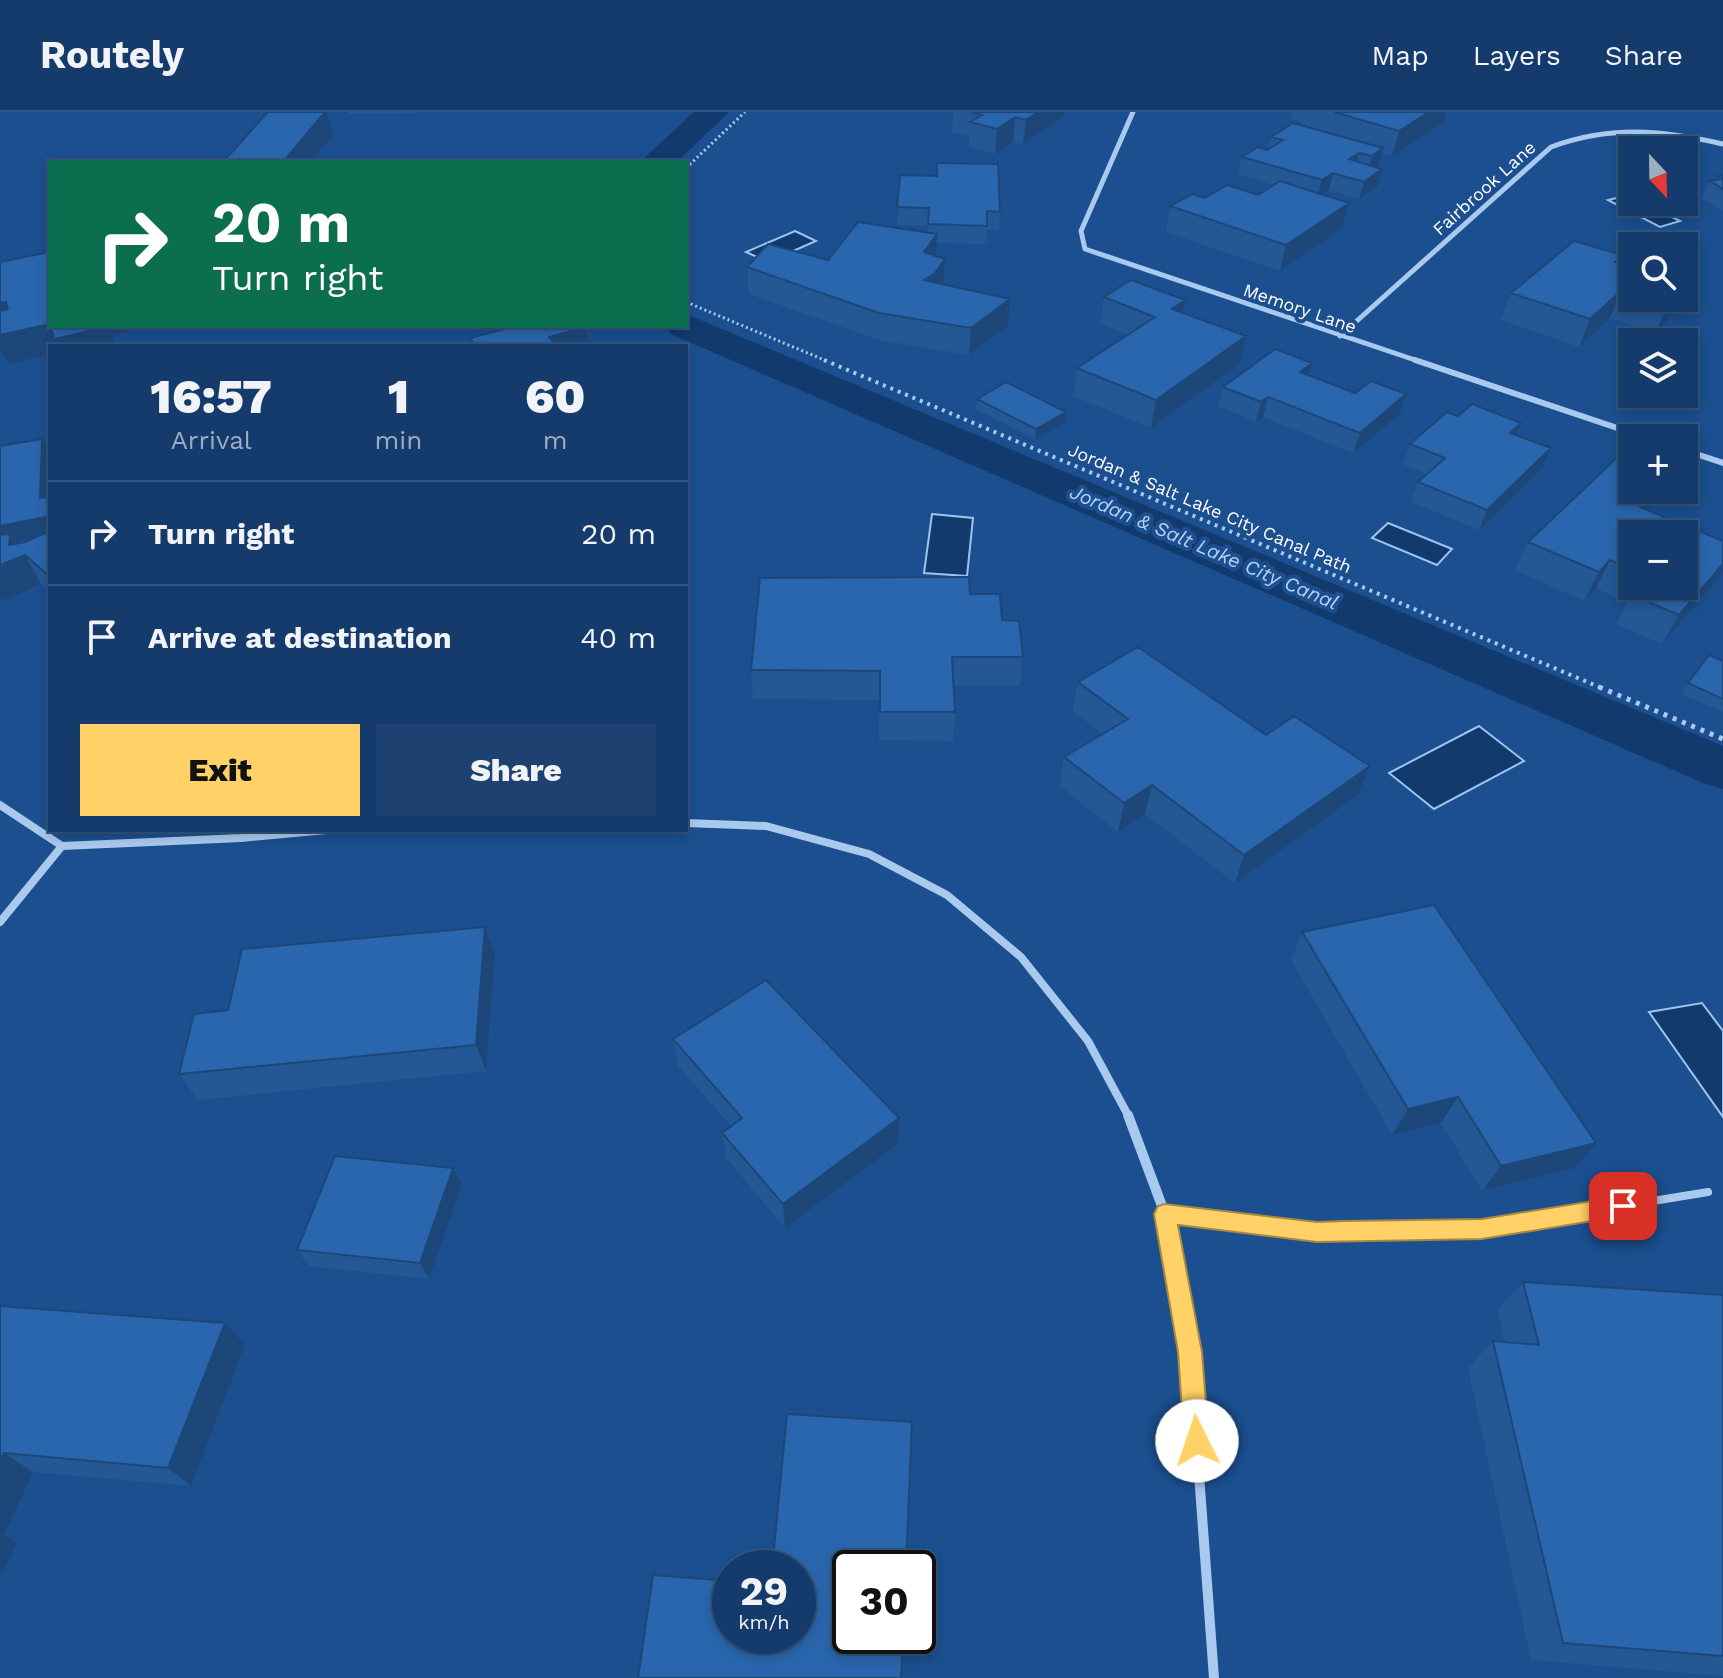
<!DOCTYPE html>
<meta charset="utf-8">
<style>
:root{--surface:#143b6b;--page:#1d4271;--text:#f1f3f6;--muted:#9dadc1;--line:#33557e;--accent:#ffd166}
body{margin:0;font-family:"Work Sans",sans-serif;background:var(--page);color:var(--text);height:100vh;display:flex;flex-direction:column;font-size:30px;white-space:nowrap}
*{box-sizing:border-box;margin:0}
p{font-size:26px;color:var(--muted)}
.icon{flex:none;width:44px;height:44px;fill:none;stroke:currentColor;stroke-width:2;stroke-linecap:round;stroke-linejoin:round}
.map{position:relative;flex:1;overflow:hidden}
.drawer{position:absolute;left:48px;top:232px;width:640px;height:488px;display:flex;flex-direction:column;background:var(--surface);border-radius:0px;box-shadow:0 4px 12px #0003,0 0 0 2px var(--line)}
.drawer>*{flex:none}
.hud{position:absolute;left:48px;top:48px;width:640px;height:168px;border-radius:0px;box-shadow:0 4px 12px #0003,0 0 0 2px var(--line);background:#0b6e4f;color:#fff;overflow:hidden}
.needle{width:52px;rotate:158deg}
.tools{position:absolute;left:1618px;top:24px;display:grid;gap:16px}
.tools a{display:grid;place-items:center;width:80px;height:80px;border-radius:0px;background:var(--surface);box-shadow:0 4px 12px #0003,0 0 0 2px var(--line);font-size:40px}
.speed{position:absolute;left:712px;top:1438px;display:flex;gap:16px;font-size:40px;font-weight:700;text-align:center}
.speed>*{display:grid;place-content:center;width:104px;height:104px;border-radius:50%;background:var(--surface);box-shadow:0 4px 12px #0003,0 0 0 2px var(--line);line-height:1}
.speed small{font-size:20px;font-weight:400}
.speed .limit{border:4px solid #111;border-radius:12px;background:#fff;color:#111}
.pin{position:absolute;display:grid;place-items:center;width:68px;height:68px;color:#fff;margin:-34px;border-radius:16px;box-shadow:0 4px 12px #0006}
.me{position:absolute;width:88px;margin:-44px;rotate:356deg;stroke-linejoin:round;filter:drop-shadow(0 0 6px #0008)}
.turn{display:flex;align-items:center;gap:28px;height:168px;padding:0 32px;font-size:36px}
.turn .icon{width:104px;height:104px;stroke-width:2.5}
.turn b{display:block;font-size:56px;line-height:68px}
.eta{display:flex;justify-content:space-evenly;align-items:center;height:136px;text-align:center}
.eta b{font-size:48px;font-weight:800;line-height:56px}
.button{display:flex;gap:16px;margin-top:auto;padding:16px 32px}
.button a{flex:1;height:92px;border-radius:0px;background:var(--accent);color:#111;font-size:32px;font-weight:800;line-height:92px;text-align:center}
.button a+a{background:var(--page);color:var(--text)}
ul{padding:0;list-style:none}
li{display:flex;align-items:center;gap:24px;height:104px;padding:0 32px;border-top:2px solid var(--line)}
li div{flex:1}
li b{display:block;font-size:30px}
li em{font-style:normal}
header{display:flex;align-items:center;gap:48px;box-sizing:border-box;height:112px;padding:0 40px;background:var(--surface);border-bottom:2px solid var(--line)}
header strong{font-size:38px}
nav{display:flex;gap:44px;margin-inline-start:auto;font-size:28px}
.map>svg:first-child{display:block}
</style>
<header>
<strong>Routely</strong>
<nav><a>Map</a><a>Layers</a><a>Share</a></nav>
</header>
<div class="map">
<svg width="1723" height="1566" viewBox="0 0 1723 1566">
<rect width="100%" height="100%" fill="#1b4f8f"/>
<path fill="#123a6d" stroke="#9cc4f0" stroke-width="2" d="M1629,83L1632,90H1642L1680,109L1660,115L1608,88Z
M795,119L816,129L768,150L746,140Z
M932,402L973,406L967,464L924,461Z
M1388,411L1452,437L1437,453L1372,426Z
M1479,614L1524,649L1434,697L1389,661Z
M1702,891L1723,919V1005L1649,900Z"/>
<g fill="none" stroke-linecap="round" stroke-linejoin="round">
<path fill="#123a6d" fill-rule="evenodd" d="M694,0H729L677,50H640Z
M686,202L1723,634V677L1703,671L671,222L665,214H686Z"/>
<path stroke="#a9c9ee" stroke-width="3" stroke-dasharray="2 3" stroke-linecap="butt" d="M686,56L745,0
M686,190L829,250"/>
<path stroke="#a9c9ee" stroke-width="4" stroke-dasharray="3 5" stroke-linecap="butt" d="M824,248L1604,577"/>
<path stroke="#a9c9ee" stroke-width="5" stroke-dasharray="4 6" stroke-linecap="butt" d="M1599,575L1723,627"/>
<path stroke="#a9c9ee" stroke-width="8" d="M1165,1102L1317,1120L1482,1117L1708,1080"/>
<path stroke="#a9c9ee" stroke-width="5" d="M1133,0L1081,119L1085,137L1421,250
M1340,224L1551,35C1610,13 1662,18 1723,32"/>
<path stroke="#a9c9ee" stroke-width="6" d="M1415,248L1647,326
M1684,338L1723,351"/>
<path stroke="#a9c9ee" stroke-width="8" d="M0,693L62,734
M686,711L766,714L869,742L947,783L1021,845L1088,929L1129,1005
M62,734L241,726L326,718
M0,810L62,734"/>
<path stroke="#a9c9ee" stroke-width="10" d="M1128,1003L1165,1102L1190,1240L1214,1566"/>
</g>
<path fill="#245895" fill-rule="evenodd" d="M348,0H417V1L349,2Z
M953,0H1065V4L1023,32L1013,30L995,42L969,35V24L952,20Z
M1292,0H1447L1443,11L1392,44L1382,41L1378,54L1376,55L1377,75L1359,87L1329,78L1323,83L1342,116L1280,159L1166,120L1170,94L1205,86L1258,83L1274,73L1238,62L1242,45L1267,38L1271,25L1302,14V10L1291,7Z
M900,63L1000,100L999,118L987,117L986,132L937,131L936,144L943,172L1008,214L969,243L879,228L749,182L747,155L828,148L927,120L928,114L897,113Z
M1723,63V99L1702,87L1710,69L1716,68L1717,64Z
M1619,151L1632,155V186H1683L1677,199L1655,221L1610,206L1579,235L1501,208L1511,181Z
M1104,185L1183,201L1246,224L1240,252L1151,316L1073,284L1077,256L1127,223L1101,212Z
M500,214H585L589,234H472L470,226L501,218Z
M1312,251L1309,264L1355,281L1406,282L1400,302L1353,341L1263,305L1256,310L1218,294L1223,275Z
M977,287L1065,310L1035,327L976,297Z
M1516,323L1551,336L1542,356L1479,418L1411,390L1418,370L1427,362L1403,352L1410,332Z
M42,327L50,342V479L41,472L10,486L0,488V334Z
M1632,378H1666L1660,388L1649,399L1721,463L1662,532L1616,512L1627,490L1596,476L1584,489L1515,458L1528,430ZM1632,422L1684,474H1632Z
M970,482L1002,508L1023,545L1020,574H953L955,600L953,629L879,628V588L753,587L751,558Z
M1723,549V600L1681,582L1688,571Z
M1078,570L1266,623L1370,654L1358,683L1235,771L1145,702L1118,720L1060,674L1064,645L1103,622L1073,599Z
M485,815L495,842L486,959L198,988L179,962Z
M1302,820L1596,1031L1575,1056L1482,1079L1441,1011L1392,1023L1291,848Z
M673,927L898,1032L785,1116L726,1046L722,1021L731,1014L678,954Z
M453,1056L462,1073L429,1167L309,1154L297,1138Z
M1523,1170L1723,1183V1564L1531,1548L1468,1256L1493,1229L1505,1230L1497,1198Z
M0,1194L245,1233L191,1374L33,1360L4,1423L17,1430L0,1467Z"/>
<path fill="#1d4779" d="M325,0H327L333,23L311,50H283Z
M1038,0H1065V4L1023,32L1026,8Z
M1429,0H1447L1443,11L1392,44L1399,19Z
M1015,5L1013,30L995,42L997,17Z
M1383,36L1378,54L1367,62L1372,44Z
M1359,41L1354,58L1345,65L1349,47Z
M1382,57L1377,75L1359,87L1364,70Z
M1333,61L1329,78L1317,86L1322,68Z
M1349,91L1342,116L1280,159L1286,133Z
M937,122L936,148L924,140Z
M945,147L943,173L924,168Z
M1621,179L1610,206L1579,235L1590,207Z
M1676,186H1683L1677,199L1655,221L1668,194Z
M1010,187L1008,214L969,243L971,216Z
M1185,188L1180,215L1172,197Z
M6,190L20,217L0,222V191Z
M50,212V214H125L128,220L113,224L117,234H50V242L8,252L0,236V223Z
M586,215L589,234H551L549,225Z
M1246,224L1240,252L1151,316L1156,288Z
M1312,251L1307,270L1300,260Z
M1406,282L1400,302L1353,341L1360,321Z
M1268,285L1263,305L1256,310L1261,290Z
M1066,300L1065,310L1035,327L1036,317Z
M1521,311L1513,330L1510,321Z
M42,327L50,342V427L25,443L41,472L10,486L0,488V414L40,386Z
M1551,336L1542,356L1479,418L1487,398Z
M1657,378H1666L1660,388L1625,424L1640,395Z
M1610,448L1596,476L1584,489L1599,460Z
M1723,452V460L1721,463L1662,532L1679,503Z
M1370,654L1358,683L1235,771L1244,743Z
M1152,673L1145,702L1118,720L1124,691Z
M485,815L495,842L486,959L476,933Z
M1458,985L1441,1011L1392,1023L1408,997Z
M899,1006L898,1032L785,1116L783,1092Z
M1596,1031L1575,1056L1482,1079L1501,1054Z
M453,1056L462,1073L429,1167L420,1151Z
M225,1211L245,1233L191,1374L168,1356Z
M4,1341L33,1360L4,1423L17,1430L0,1467V1349Z"/>
<path fill="#2a66ad" stroke="#1d4779" stroke-width="2" d="M268,0H325L283,50H223Z
M971,0H1038L1026,8L1015,5L997,17L970,10L982,3Z
M1334,0H1429L1399,19Z
M1293,11L1383,36L1372,44L1359,41L1349,47L1382,57L1364,70L1333,61L1322,68L1242,45L1258,35L1267,38L1283,28L1271,25Z
M937,51L998,52L1000,100L987,99V114L928,112L929,96L897,95L900,63L937,64Z
M1723,63V77L1710,69L1723,67L1717,64Z
M1280,69L1349,91L1286,133L1170,94L1192,82L1205,86L1227,73L1258,83Z
M858,110L937,122L924,140L945,147L935,161L924,168L1010,187L971,216L879,201L747,155L768,132L828,148Z
M1574,129L1622,143L1615,150L1632,155V182L1621,179L1590,207L1511,181Z
M50,140V212L0,223V199L8,197L6,190L0,191V150Z
M1131,168L1185,188L1172,197L1246,224L1156,288L1077,256L1155,205L1104,185Z
M1684,171L1690,172L1684,178Z
M1644,186H1676L1668,194Z
M51,214H107V215L54,227Z
M507,214H585L586,215L549,225L557,234H476L470,226L509,216Z
M1275,237L1312,251L1300,260L1355,281L1371,269L1406,282L1360,321L1268,285L1261,290L1223,275Z
M1006,270L1066,300L1036,317L977,287Z
M1472,292L1521,311L1510,321L1551,336L1487,398L1418,370L1445,346L1410,332L1447,300L1458,304Z
M42,327L40,386L50,384V404L0,414V334Z
M1624,339L1632,342V378H1657L1640,395L1723,429V452L1679,503L1632,483L1640,474H1684V422H1632V457L1610,448L1599,460L1528,430Z
M50,419V465L25,443L0,453V423L10,422L9,433L25,430Z
M969,465L970,482H1000L1002,508L1019,509L1023,545H952L955,600H880V559L751,558L760,466Z
M1138,535L1266,623L1294,604L1370,654L1244,743L1152,673L1124,691L1064,645L1128,607L1078,570Z
M1709,543L1723,549V587L1688,571Z
M1434,793L1596,1031L1501,1054L1458,985L1408,997L1302,820Z
M485,815L476,933L179,962L194,902L228,898L242,837Z
M766,868L899,1006L783,1092L722,1021L742,1006L673,927Z
M335,1044L453,1056L420,1151L297,1138Z
M1523,1170L1723,1183V1544L1563,1531L1493,1229L1539,1233Z
M0,1194L225,1211L168,1356L4,1341L0,1349Z
M787,1302L912,1310L906,1456H850V1524H903L901,1566H638L653,1463L730,1469V1524H798V1456H772Z"/>
<path fill="#ffd166" stroke="#a68842" stroke-width="2" d="M1623,1084L1631,1087L1634,1094L1631,1101L1623,1104L1482,1127L1317,1130L1178,1113L1202,1240L1209,1329L1205,1337L1197,1341L1188,1337L1184,1329L1178,1240L1154,1102L1158,1094L1165,1092L1317,1110L1344,1109L1482,1107Z"/>
<g text-anchor="middle" dominant-baseline="central" stroke-width="8" stroke-linejoin="round" paint-order="stroke">
<g font-size="18" fill="#fff" stroke="#1b4f8f">
<text transform="translate(1484 76) rotate(-42)">Fairbrook Lane</text>
<text transform="translate(1300 196) rotate(19)">Memory Lane</text>
<text transform="translate(1210 396) rotate(23)">Jordan &amp; Salt Lake City Canal Path</text>
</g>
<g font-size="20" font-style="italic" fill="#b5d3f5" stroke="#1b4f8f">
<text transform="translate(1204 435) rotate(23)">Jordan &amp; Salt Lake City Canal</text>
</g>
</g>
</svg>
<div class="tools">
<a><svg class="needle" viewBox="-14 -14 28 28"><path d="M0-13l5 13h-10z" fill="#e53935"/><path d="M0 13l5-13h-10z" fill="#9dadc1"/></svg></a>
<a><svg class="icon" aria-label="search" viewBox="0 0 24 24"><circle cx="10" cy="10" r="6"/><path d="M15 15l6 6"/></svg></a>
<a><svg class="icon" aria-label="layers" viewBox="0 0 24 24"><path d="M12 4l9 5-9 5-9-5zM3 14l9 5 9-5"/></svg></a>
<a>+</a>
<a>−</a>
</div>
<div class="speed"><div>29<small>km/h</small></div><div class="limit">30</div></div>
<div class="pin" style="left:1623px;top:1094px;background:#d93025"><svg class="icon" aria-label="arrive" viewBox="0 0 24 24"><path d="M6 21V4h12l-3 4 3 4H6"/></svg></div>
<svg class="me" style="left:1197px;top:1329px" viewBox="-20 -20 40 40"><circle r="19" fill="#fff"/><path d="M0-13L10 11 0 6-10 11z" fill="#ffd166"/></svg>
<div class="hud">
<div class="turn"><svg class="icon" aria-label="right" viewBox="0 0 24 24"><path d="M7 20v-9h11M14 6l5 5-5 5"/></svg><div><b>20 m</b>Turn right</div></div>
</div>
<section class="drawer">
<div class="eta">
<div><b>16:57</b><p>Arrival</p></div>
<div><b>1</b><p>min</p></div>
<div><b>60</b><p>m</p></div>
</div>
<ul>
<li><svg class="icon" aria-label="right" viewBox="0 0 24 24"><path d="M7 20v-9h11M14 6l5 5-5 5"/></svg><div><b>Turn right</b></div><em>20 m</em></li>
<li><svg class="icon" aria-label="arrive" viewBox="0 0 24 24"><path d="M6 21V4h12l-3 4 3 4H6"/></svg><div><b>Arrive at destination</b></div><em>40 m</em></li>
</ul>
<div class="button"><a>Exit</a><a>Share</a></div>
</section>
</div>
